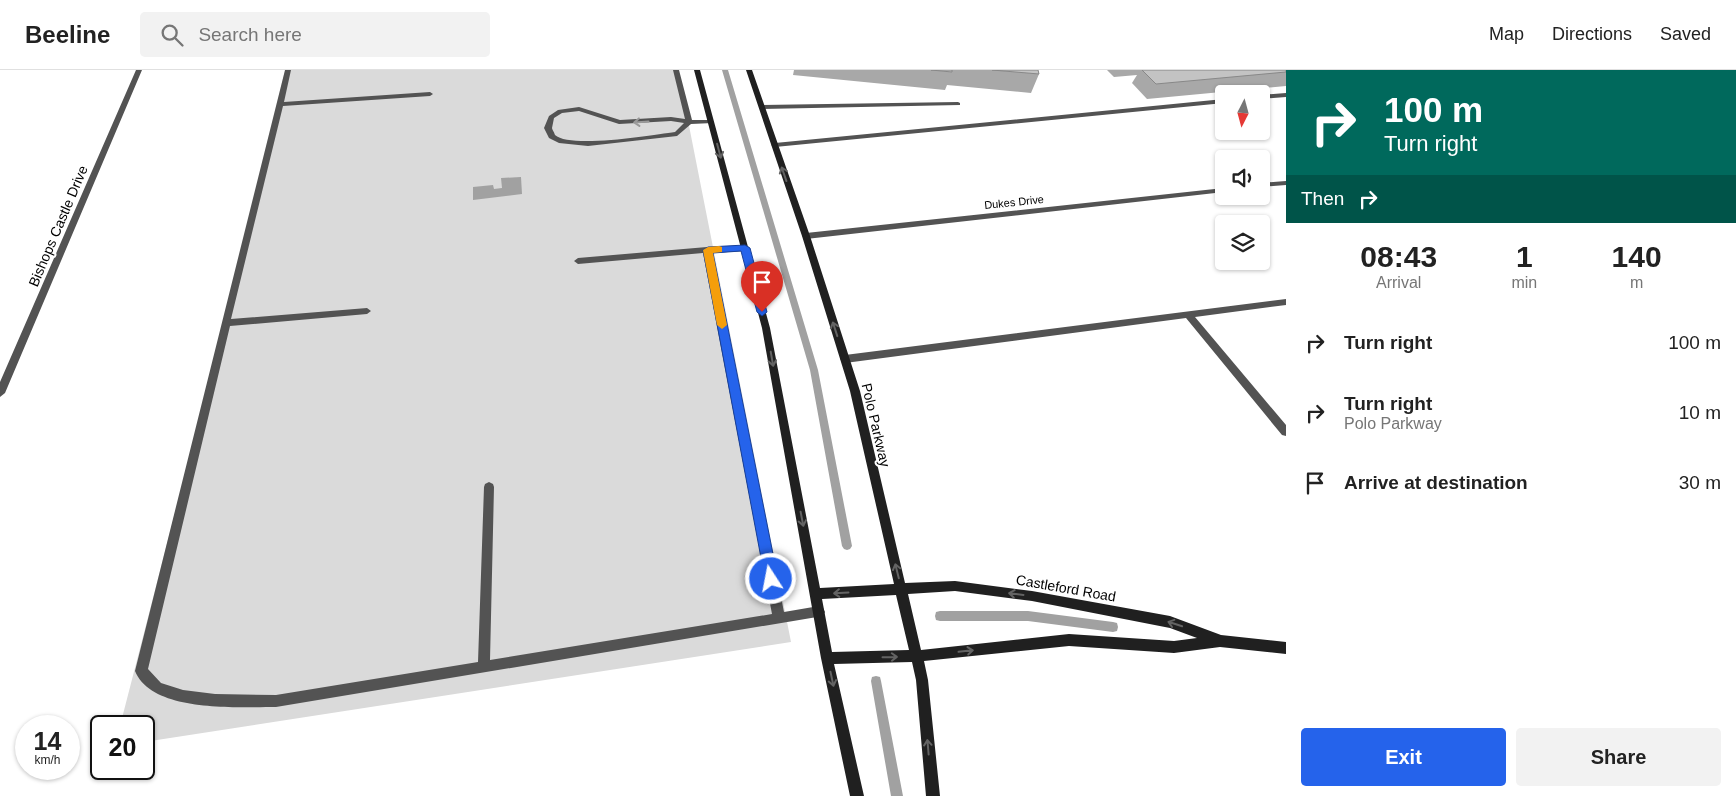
<!DOCTYPE html>
<style>
:root{--surface:#fff;--page:#f2f2f2;--text:#222;--muted:#767676;--line:#e0e0e0;--accent:#2563eb}
body{margin:0;font-family:Arial,sans-serif;background:var(--page);color:var(--text);height:100vh;display:flex;flex-direction:column;font-size:19px;white-space:nowrap}
*{box-sizing:border-box;margin:0}
p{font-size:16px;color:var(--muted)}
.icon{flex:none;width:28px;height:28px;fill:none;stroke:currentColor;stroke-width:2;stroke-linecap:round;stroke-linejoin:round}
.map{position:relative;flex:1;overflow:hidden}
.panel{display:flex;flex-direction:column;background:var(--surface);width:450px}
.panel>*{flex:none}
.guide{background:#00695c;color:#fff;overflow:hidden}
.needle{width:32px;rotate:186deg}
.controls{position:absolute;left:1215px;top:15px;display:grid;gap:10px}
.controls a{display:grid;place-items:center;width:55px;height:55px;border-radius:5px;background:var(--surface);box-shadow:0 1px 4px #0004;font-size:25px}
.speed{position:absolute;left:15px;top:645px;display:flex;gap:10px;font-size:25px;font-weight:700;text-align:center}
.speed>*{display:grid;place-content:center;width:65px;height:65px;border-radius:50%;background:var(--surface);box-shadow:0 1px 4px #0004;line-height:1}
.speed small{font-size:12px;font-weight:400}
.speed .limit{border:2px solid #111;border-radius:8px;background:#fff;color:#111}
.pin{position:absolute;display:grid;place-items:center;width:42px;height:42px;color:#fff;margin:-51px -21px;border-radius:50% 50% 50% 0;rotate:-45deg;box-shadow:0 0 5px #0007}
.pin .icon{rotate:45deg}
.me{position:absolute;width:55px;margin:-28px;rotate:349deg;stroke-linejoin:round;filter:drop-shadow(0 0 4px #0008)}
.turn{display:flex;align-items:center;gap:18px;height:105px;padding:0 15px;font-size:22px}
.turn .icon{width:65px;height:65px;stroke-width:2.5}
.turn b{display:block;font-size:35px;line-height:42px}
.then{display:flex;align-items:center;height:48px;padding:0 15px;background:#0003;gap:10px;font-size:19px}
.eta{display:flex;justify-content:space-evenly;align-items:center;height:85px;text-align:center}
.eta b{font-size:30px;font-weight:800;line-height:35px}
.button{display:flex;gap:10px;margin-top:auto;padding:10px 15px}
.button a{flex:1;height:58px;border-radius:5px;background:var(--accent);color:#fff;font-size:20px;font-weight:800;line-height:58px;text-align:center}
.button a+a{background:var(--page);color:var(--text)}
ul{padding:0;list-style:none}
li{display:flex;align-items:center;gap:15px;height:70px;padding:0 15px}
li div{flex:1}
li b{display:block;font-size:19px}
li em{font-style:normal}
header{display:flex;align-items:center;gap:30px;box-sizing:border-box;height:70px;padding:0 25px;background:var(--surface);border-bottom:1px solid var(--line)}
header strong{font-size:24px}
nav{display:flex;gap:28px;margin-inline-start:auto;font-size:18px}
.search{width:350px;height:45px;background:var(--page);display:flex;align-items:center;gap:12px;box-sizing:border-box;padding:0 18px;border-radius:5px;color:var(--muted);font-size:19px}
main{display:flex;flex:1;min-height:0}
.map>svg:first-child{display:block}
</style>
<header>
<strong>Beeline</strong>
<div class="search"><svg class="icon" aria-label="search" viewBox="0 0 24 24"><circle cx="10" cy="10" r="6"/><path d="M15 15l6 6"/></svg>Search here</div>
<nav><a>Map</a><a>Directions</a><a>Saved</a></nav>
</header>
<main>
<div class="map">
<svg width="1286" height="726" viewBox="0 0 1286 726">
<rect width="100%" height="100%" fill="#fff"/>
<path fill="#dadada" d="M289,0H678L791,572L144,672V656H120Z"/>
<path fill="#a1a1a1" d="M521,107L522,124L473,130V117L493,115L494,119L502,118L501,108Z"/>
<g fill="none" stroke-linecap="round" stroke-linejoin="round">
<path fill="#a1a1a1" fill-rule="evenodd" d="M722,0H728L818,300L852,476L850,479L847,480L844,479L842,476L810,300Z
M940,541H1028L1113,552L1117,553L1118,557L1117,561L1113,562L1028,551H940L936,550L935,546L936,542Z
M876,606L880,607L881,611L903,726H891L871,611L872,607Z"/>
<path fill="#535353" fill-rule="evenodd" d="M285,0H291L284,32L430,22L433,24L430,26L283,36L231,249L367,238L371,241L367,244L230,256L148,599L161,613L183,620L215,624L276,625L478,592L484,417L485,414L489,412L493,414L494,417L490,590L772,544L703,183L578,194L574,191L578,188L707,177L748,176L749,178L745,181L712,183L784,542L819,536L823,538L825,542L823,546L276,637C238,637 152,643 135,601Z
M673,0H679L692,50H711L714,52L713,53L691,54L677,66L588,76L559,73L549,68L544,58L549,46L558,40L579,37L620,50L671,47L685,49ZM579,41L619,54L671,51L684,53L675,62C653,65 570,79 555,65C555,64 552,59 552,58L554,48L562,43Z
M1286,23V27L1261,29V25Z
M1224,29V33L775,77L771,75L775,73Z
M958,32L960,33V35L762,39L759,37L762,35Z
M1286,229V235L1195,247L1286,355V366L1282,365L1186,248L845,293L840,289L845,285Z"/>
<path fill="#535353" fill-rule="evenodd" d="M136,0H142L5,323L0,327V312Z
M1286,111V115L1261,117V113Z
M1224,118V122L806,169L802,166L806,163Z"/>
<path fill="#202020" fill-rule="evenodd" d="M694,0H700L770,258L820,518L894,514L850,321L802,166L746,0H752L810,166L860,321L905,513L955,511L1032,521L1170,546L1221,565L1286,572V584L1220,577L1174,583L1069,576L924,591L928,610L940,726H926L916,610L912,592L834,594L864,726H850L821,588L762,258ZM955,521L1032,531L1170,558L1197,568L1174,571L1069,564L921,580L908,524ZM896,525L909,580L832,582L822,529Z"/>
</g>
<path fill="#a8a8a8" d="M794,0H1038L1039,4L1031,23L947,15L945,20L793,5Z
M1107,0H1286V16L1147,29L1132,13L1137,5L1114,7Z"/>
<path fill="#c3c3c3" stroke="#888" d="M931,0H952V2Z
M992,0H1038L1039,4Z
M1142,0H1286V2L1156,14Z"/>
<defs><path id="oneway-shaft" d="M-6 0H5M1.5-3L5.5 0L1.5 3" fill="none" stroke-width="1.6" stroke-linecap="round" stroke-linejoin="round" transform="scale(1.25)"/></defs>
<use stroke="#989898" href="#oneway-shaft" transform="translate(641 52) rotate(176)"/>
<g stroke="#636363">
<use href="#oneway-shaft" transform="translate(719 81) rotate(75)"/>
<use href="#oneway-shaft" transform="translate(784 104) rotate(-109)"/>
<use href="#oneway-shaft" transform="translate(835 259) rotate(-108)"/>
<use href="#oneway-shaft" transform="translate(772 289) rotate(80)"/>
<use href="#oneway-shaft" transform="translate(802 449) rotate(79)"/>
<use href="#oneway-shaft" transform="translate(897 501) rotate(-104)"/>
<use href="#oneway-shaft" transform="translate(841 523) rotate(177)"/>
<use href="#oneway-shaft" transform="translate(1016 524) rotate(-173)"/>
<use href="#oneway-shaft" transform="translate(1175 554) rotate(-162)"/>
<use href="#oneway-shaft" transform="translate(966 581) rotate(-6)"/>
<use href="#oneway-shaft" transform="translate(890 587) rotate(-1)"/>
<use href="#oneway-shaft" transform="translate(832 609) rotate(78)"/>
<use href="#oneway-shaft" transform="translate(928 677) rotate(-95)"/>
</g>
<path fill="#2563eb" stroke="#184099" d="M745,175L750,178L767,242L762,246L757,242L741,181L713,183L778,509L776,513L771,515L767,513L765,509L703,180L708,177Z"/>
<path fill="#f59e0b" d="M719,176L722,177V182L713,183L727,255L722,259L717,255L703,180L708,177Z"/>
<g text-anchor="middle" dominant-baseline="central" stroke-width="4" stroke-linejoin="round" paint-order="stroke">
<g font-size="11" fill="#000" stroke="#fff">
<text transform="translate(1014 132) rotate(-6)">Dukes Drive</text>
</g>
<g font-size="14" fill="#000" stroke="#fff">
<text transform="translate(58 156) rotate(-67)">Bishops Castle Drive</text>
<text transform="translate(876 355) rotate(77)">Polo Parkway</text>
<text transform="translate(1066 518) rotate(10)">Castleford Road</text>
</g>
</g>
</svg>
<div class="controls">
<a><svg class="needle" viewBox="-14 -14 28 28"><path d="M0-13l5 13h-10z" fill="#e53935"/><path d="M0 13l5-13h-10z" fill="#767676"/></svg></a>
<a><svg class="icon" aria-label="sound" viewBox="0 0 24 24"><path d="M4 9h4l5-4v14l-5-4H4zM17 9q2 3 0 6"/></svg></a>
<a><svg class="icon" aria-label="layers" viewBox="0 0 24 24"><path d="M12 4l9 5-9 5-9-5zM3 14l9 5 9-5"/></svg></a>
</div>
<div class="speed"><div>14<small>km/h</small></div><div class="limit">20</div></div>
<div class="pin" style="left:762px;top:242px;background:#d93025"><svg class="icon" aria-label="arrive" viewBox="0 0 24 24"><path d="M6 21V4h12l-3 4 3 4H6"/></svg></div>
<svg class="me" style="left:771px;top:509px" viewBox="-20 -20 40 40"><circle r="17" fill="#2563eb" stroke="#fff" stroke-width="3"/><path d="M0-11L8 9 0 5-8 9z" fill="#fff"/></svg>
</div>
<section class="panel">
<div class="guide">
<div class="turn"><svg class="icon" aria-label="right" viewBox="0 0 24 24"><path d="M7 20v-9h11M14 6l5 5-5 5"/></svg><div><b>100 m</b>Turn right</div></div>
<div class="then">Then<svg class="icon" aria-label="right" viewBox="0 0 24 24"><path d="M7 20v-9h11M14 6l5 5-5 5"/></svg></div>
</div>
<div class="eta">
<div><b>08:43</b><p>Arrival</p></div>
<div><b>1</b><p>min</p></div>
<div><b>140</b><p>m</p></div>
</div>
<ul>
<li><svg class="icon" aria-label="right" viewBox="0 0 24 24"><path d="M7 20v-9h11M14 6l5 5-5 5"/></svg><div><b>Turn right</b></div><em>100 m</em></li>
<li><svg class="icon" aria-label="right" viewBox="0 0 24 24"><path d="M7 20v-9h11M14 6l5 5-5 5"/></svg><div><b>Turn right</b><p>Polo Parkway</p></div><em>10 m</em></li>
<li><svg class="icon" aria-label="arrive" viewBox="0 0 24 24"><path d="M6 21V4h12l-3 4 3 4H6"/></svg><div><b>Arrive at destination</b></div><em>30 m</em></li>
</ul>
<div class="button"><a>Exit</a><a>Share</a></div>
</section>
</main>
